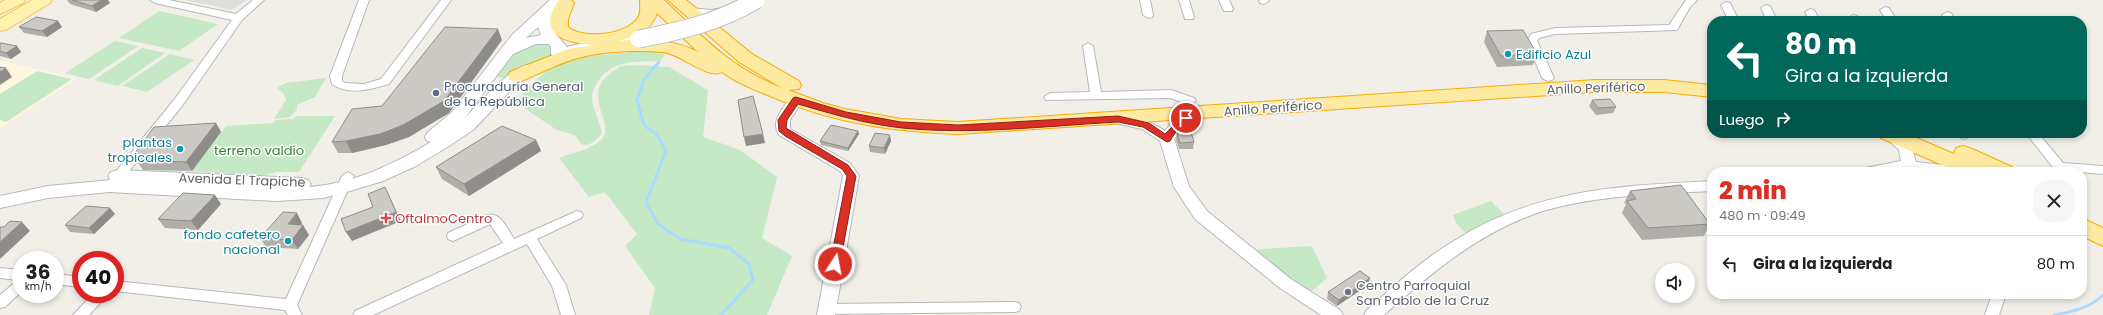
<!DOCTYPE html>
<html lang="es">
<meta charset="utf-8">
<style>
:root{--surface:#fff;--page:#f6f6f6;--text:#202124;--muted:#757577;--line:#e0e0e0;--accent:#d93025}
body{margin:0;font-family:Poppins,sans-serif;background:var(--page);color:var(--text);height:100vh;display:flex;flex-direction:column;font-size:15px;white-space:nowrap}
*{box-sizing:border-box;margin:0}
p{font-size:13px;color:var(--muted)}
.icon{flex:none;width:22px;height:22px;fill:none;stroke:currentColor;stroke-width:2;stroke-linecap:round;stroke-linejoin:round}
.map{position:relative;flex:1;overflow:hidden}
.sheet{position:absolute;left:1707px;top:167px;width:380px;height:132px;display:flex;flex-direction:column;background:var(--surface);border-radius:16px;box-shadow:0 2px 6px #0003}
.sheet>*{flex:none}
.guide{position:absolute;left:1707px;top:16px;width:380px;height:122px;border-radius:16px;box-shadow:0 2px 6px #0003;background:#00695c;color:#fff;overflow:hidden}
.tools{position:absolute;left:1655px;top:263px;display:grid;gap:8px}
.tools a{display:grid;place-items:center;width:40px;height:40px;border-radius:50%;background:var(--surface);box-shadow:0 2px 6px #0003;font-size:20px}
.speed{position:absolute;left:12px;top:251px;display:flex;gap:8px;font-size:20px;font-weight:700;text-align:center}
.speed>*{display:grid;place-content:center;width:52px;height:52px;border-radius:50%;background:var(--surface);box-shadow:0 2px 6px #0003;line-height:1}
.speed small{font-size:10px;font-weight:400}
.speed .limit{border:6px solid #d22;background:#fff;color:#111}
.pin{position:absolute;display:grid;place-items:center;width:34px;height:34px;color:#fff;margin:-17px;border:2px solid #fff;border-radius:50%;box-shadow:0 1px 4px #0007}
.me{position:absolute;width:44px;margin:-22px;rotate:11deg;stroke-linejoin:round;filter:drop-shadow(0 0 3px #0008)}
.turn{display:flex;align-items:center;gap:14px;height:84px;padding:0 12px;font-size:18px}
.turn .icon{width:52px;height:52px;stroke-width:2.5}
.turn b{display:block;font-size:28px;line-height:34px}
.then{display:flex;align-items:center;height:38px;padding:0 12px;background:#0003;gap:8px;font-size:15px}
.round{display:grid;place-items:center;flex:none;width:42px;height:42px;border-radius:16px;background:var(--page)}
.overview{display:flex;align-items:center;justify-content:space-between;height:68px;padding:0 12px}
h1{font-size:24px;font-weight:800;line-height:30px;color:var(--accent)}
ul{padding:0;list-style:none}
li{display:flex;align-items:center;gap:12px;height:56px;padding:0 12px;border-top:1px solid var(--line)}
li div{flex:1}
li b{display:block;font-size:15px}
li em{font-style:normal}
.map>svg:first-child{display:block}
</style>
<div class="map">
<svg width="2103" height="315" viewBox="0 0 2103 315">
<rect width="100%" height="100%" fill="#f1efe8"/>
<path fill="#fef7e0" d="M0,60L76,79L0,128Z"/>
<path fill="#e0deda" d="M185,0H246L232,10Z"/>
<path fill="#c5e8c5" d="M159,11L218,24L179,51L119,38Z
M115,41L138,46L89,79L65,73Z
M550,41L555,54L535,62L512,78L493,77L510,51L532,43Z
M142,48L165,53L118,86L94,80Z
M667,50L661,61C637,62 611,59 597,83C595,87 592,92 592,97C592,109 600,121 602,133C598,140 589,147 581,144L575,135L557,130L515,102C527,89 542,71 560,64C588,53 636,52 667,50Z
M170,54L194,60L147,92L122,86Z
M640,65L669,67L708,90L703,137L740,150L777,177L762,238L792,256L767,315H649L655,288L625,246L637,234L605,192L589,197L559,158C572,153 590,150 601,140C617,126 580,94 611,73C614,71 618,67 621,66C627,65 634,66 640,65Z
M37,71L72,79L6,122L0,120V94Z
M326,78L315,97L297,105V109L290,117L274,119L286,100L284,94L277,88L286,83Z
M296,116H335L299,172H276L261,176L192,171L226,126L273,123L275,120L293,119Z
M1491,201L1509,219L1470,238L1456,223L1453,215Z
M1312,246L1327,278L1306,296L1247,250Z"/>
<g fill="none" stroke-linecap="round" stroke-linejoin="round">
<path stroke="#aadaff" stroke-width="3" d="M659,62L644,79L637,100L644,125L657,135L666,150L646,203L658,224L680,239L729,248L749,264L753,280L721,315
M2054,315C2071,312 2090,308 2103,295"/>
<defs>
<path id="minor" d="M150,0H169L236,14L253,0H264L242,20L182,106L117,186L113,187L107,183L109,180L174,100L232,20L155,3Z
M359,0H369L342,76V81L345,83L364,84L381,79L441,0H451L389,84C371,89 349,96 332,84L330,76Z
M1140,0H1150L1153,15L1152,17L1148,18L1143,15Z
M1179,0H1189L1194,17L1193,19H1185Z
M1219,0H1229L1233,9L1232,11H1224Z
M1259,0H1269V1L1264,4L1260,3Z
M1686,0H1697L1690,7L1677,30L1555,34L1539,38L1537,41L1554,78L1552,80L1548,81L1542,78L1527,41L1531,34L1555,28L1669,25Z
M1726,2L1730,3L1739,21H1729L1721,5Z
M1766,5L1770,6L1777,21H1767L1761,8Z
M1885,7L1889,8L1897,21H1887L1880,10Z
M689,8L711,10L723,8L728,11L727,13L711,16L685,13L684,11L685,9Z
M1810,9L1814,10L1820,21H1810L1805,12Z
M1947,12L1951,13L1956,21H1946L1942,15Z
M1853,15L1857,16L1859,21H1849L1848,18Z
M1088,43L1093,46L1101,92L1171,90L1194,98L1196,101L1190,105L1170,98L1046,100L1044,97L1050,93L1090,92L1083,46Z
M1958,133H1970L1971,135L1965,139L1961,138Z
M2026,133H2038L2063,163L2103,166V174L2055,170Z
M348,172L354,176L297,305L302,315H288L285,310L115,291V281L286,299L342,176Z
M577,211L581,212L583,215L581,218L537,239L566,285L575,315H561L552,286L527,244L373,315H353L355,311L503,243L490,224L453,241L448,239L447,236L448,233L487,215C501,211 507,229 514,239Z
M0,268L21,270V292L5,307L0,308V295L18,280L0,278Z
M55,274L81,277V287L55,284Z
M93,294H108L89,315H73Z
M1992,294H2006L1999,315H1985Z
M1014,302L1019,303L1021,307L1019,311L1014,312L827,314L822,313L820,309L822,305L827,304Z"/>
<path id="tertiary" d="M796,96L801,97L803,100L790,120V129L850,163L859,176L835,315H817L843,176L840,171L779,135C770,121 783,109 791,97Z
M1196,108L1201,110L1203,113L1183,127L1174,139L1189,186L1207,211L1292,280L1340,310L1343,315H1321L1280,288L1195,219L1174,187L1160,141L1142,129L1111,122L1109,119L1111,116C1127,111 1152,122 1165,131L1173,121Z
M1881,133H1897L1911,145L1916,162L1961,167L1966,168L1969,172H1862L1865,168L1901,161L1899,150Z
M1712,181V191C1656,194 1597,195 1543,211C1481,231 1432,272 1384,315H1364L1367,310C1394,286 1421,261 1452,242C1535,189 1617,186 1712,181Z"/>
<path id="secondary" d="M550,0H566L561,5L565,9L556,18L552,27L556,34L567,47L603,38L639,34L644,36L647,39L644,42L639,44L603,48L559,59L554,57L551,54V46L548,44H536L513,54L464,119C478,105 515,60 534,65L537,68L517,84L473,130L449,146L416,166L383,181L343,193L323,198L277,201L109,192L48,198L0,208V196L48,186L111,180L108,176L111,172L117,170L302,178L308,180L311,184L309,187C353,184 394,164 431,142L427,141L425,137L427,133L452,112L512,35ZM538,27L541,35L526,38Z"/>
<path id="primary" d="M5,0H25L23,3L0,14V3Z
M32,0H52L50,3L6,30L0,31V19Z"/>
<path id="trunk" d="M559,0H571L574,3L568,19V27C583,40 630,35 639,16C641,11 640,5 640,0H664C704,38 729,67 782,88L739,62L668,0H686L752,54L799,81L801,85L799,89L788,90L823,103L845,109L901,119L958,122L1595,80H1664L1712,85V97L1664,92H1595L958,134C891,131 839,124 777,99C758,91 738,84 722,72C708,80 681,54 663,52C636,50 604,51 578,58C559,63 541,73 524,80L517,82L510,80L508,76L510,72L568,49L595,45C567,43 534,35 559,0ZM657,13L698,52C676,40 644,38 619,41C636,36 651,31 657,13Z
M1878,133H1905L1954,154L1956,148L1963,146L1970,148L2012,167L2015,172H1958L1881,138Z
M2082,218L2103,228V246L2082,236Z"/>
</defs>
<use href="#minor" stroke="#b5b8bc" stroke-width="2"/>
<use href="#tertiary" stroke="#b5b8bc" stroke-width="2"/>
<use href="#secondary" stroke="#b6babf" stroke-width="2"/>
<use href="#primary" stroke="#f2c960" stroke-width="2"/>
<use href="#trunk" stroke="#f9ab00" stroke-width="2"/>
<use href="#minor" fill="#fff" fill-rule="evenodd"/>
<use href="#tertiary" fill="#fff" fill-rule="evenodd"/>
<use href="#secondary" fill="#fff" fill-rule="evenodd"/>
<use href="#primary" fill="#fff2af" fill-rule="evenodd"/>
<use href="#trunk" fill="#feeaa1" fill-rule="evenodd"/>
<defs>
<path id="secondary-bridge" d="M639,39C680,31 720,22 756,0"/>
</defs>
<use href="#secondary-bridge" stroke="#b6babf" stroke-width="19" stroke-linecap="butt"/>
<use href="#secondary-bridge" stroke="#fff" stroke-width="17"/>
</g>
<path fill="#afaea9" d="M67,0H108L110,3L96,12L70,4Z
M58,21L62,27L47,37L24,33L19,27Z
M1487,31L1537,54L1533,65L1497,67L1484,42Z
M502,40L449,113L409,137L386,145L352,153H338L332,142L382,106Z
M0,43L17,46L21,52L11,59L0,56Z
M1592,100L1616,107L1613,113L1596,115L1589,106Z
M216,123L221,132L192,171L143,170L134,157Z
M858,131L859,134L848,151L821,145L820,141Z
M1177,133L1194,142L1193,149H1179L1176,140Z
M536,140L541,151L469,196L442,179L436,167Z
M891,141L885,154L870,152L869,146Z
M1630,191L1710,224L1704,236L1642,240L1622,213L1626,204L1624,203Z
M221,204L198,230L165,228L158,219Z
M115,214L94,234L70,232L65,225Z
M302,223L300,225L309,235L298,249L266,247L260,238Z
M1370,278L1368,285L1337,306L1327,299L1328,292Z"/>
<path fill="#8f8d8a" d="M101,0H108L110,3L96,12L92,6Z
M58,21L62,27L47,37L42,31Z
M498,29L502,40L449,113L409,137L386,145L352,153L346,141Z
M17,46L21,52L11,59L6,53Z
M6,68L12,77L0,85V72Z
M216,123L221,132L192,171L186,162Z
M858,131L859,134L848,151V148Z
M763,134L765,143L746,146L744,137Z
M890,135L891,141L885,154L884,148Z
M536,140L541,151L469,196L464,184Z
M385,187L401,221L352,241L346,232L396,212Z
M215,195L221,204L198,230L191,221Z
M110,208L115,214L94,234L89,228Z
M297,213L302,223L294,233L288,224Z
M22,222L30,231L0,259V242Z
M303,225L309,235L298,249L292,240Z
M1370,278L1368,285L1337,306L1339,300Z"/>
<path fill="#cccac5" stroke="#8f8d8a" d="M72,0H101L92,6Z
M36,17L58,21L42,31L19,27Z
M445,27L498,29L444,101L403,125L380,134L346,141L332,142L352,109L382,106Z
M1523,30L1537,54L1501,56L1487,31Z
M0,43H1L17,46L6,53L0,51Z
M0,67L6,68L0,72Z
M753,96L763,134L744,137L738,100Z
M1610,99L1616,107L1598,108L1592,100Z
M216,123L186,162L136,160L134,157L135,153L154,127Z
M831,125L858,131L848,148L820,141Z
M502,126L536,140L464,184L436,167Z
M1191,132L1194,142L1180,143L1177,133Z
M875,133L890,135L884,148L869,146Z
M1681,185L1710,224L1648,228L1627,201L1636,199L1630,191Z
M385,187L396,212L346,232L341,219L373,207L368,194Z
M183,193L215,195L191,221L158,219Z
M86,206L110,208L89,228L65,225Z
M283,212L297,213L288,224L303,225L292,240L260,238Z
M10,221L22,222L0,242V227H4Z
M1360,271L1370,278L1339,300L1328,292Z"/>
<path fill="#d93025" stroke="#8d1f18" d="M796,97L846,112L901,122L958,125L1118,116L1149,123L1165,134L1183,116L1186,115L1191,118L1175,133L1170,141L1167,142L1143,127L1118,122C1046,126 973,135 902,128C866,124 832,114 798,104L787,120L786,128L848,165L856,176L840,264L835,267L830,264L847,176L842,169L785,136L779,131L778,120L793,98Z"/>
<g fill="#0f9aa8" stroke="#fff" stroke-width="1.5">
<circle cx="1508" cy="54" r="4"/>
<circle cx="180" cy="149" r="4"/>
<circle cx="288" cy="241" r="4"/>
</g>
<circle fill="#5c6f8a" stroke="#fff" stroke-width="1.5" cx="436" cy="93" r="4"/>
<path fill="#e0444e" stroke="#fff" stroke-width="1.5" d="M384 212h4v4h4v4h-4v4h-4v-4h-4v-4h4z"/>
<circle fill="#6b7280" stroke="#fff" stroke-width="1.5" cx="1348" cy="292" r="4"/>
<g text-anchor="middle" dominant-baseline="central" stroke-width="3" stroke-linejoin="round" paint-order="stroke">
<g font-size="13" fill="#0d838f" stroke="#fff" text-anchor="end">
<text x="1516" y="54" text-anchor="start">Edificio Azul</text>
<text x="172" y="142">plantas<tspan x="172" dy="15">tropicales</tspan></text>
<text x="280" y="234">fondo cafetero<tspan x="280" dy="15">nacional</tspan></text>
</g>
<g font-size="13" fill="#4e5e75" stroke="#fff" text-anchor="start">
<text x="444" y="86">Procuraduría General<tspan x="444" dy="15">de la República</tspan></text>
</g>
<g font-size="13" fill="#5f6368" stroke="#fff">
<text transform="translate(1596 88) rotate(-2)">Anillo Periférico</text>
<text transform="translate(1273 108) rotate(-4)">Anillo Periférico</text>
<text transform="translate(242 180) rotate(2)">Avenida El Trapiche</text>
</g>
<g font-size="13" fill="#348238" stroke="#fff">
<text x="259" y="150">terreno valdío</text>
</g>
<g font-size="13" fill="#be3a42" stroke="#fff" text-anchor="start">
<text x="395" y="218">OftalmoCentro</text>
</g>
<g font-size="13" fill="#5b616d" stroke="#fff" text-anchor="start">
<text x="1356" y="285">Centro Parroquial<tspan x="1356" dy="15">San Pablo de la Cruz</tspan></text>
</g>
</g>
</svg>
<div class="tools">
<a><svg class="icon" aria-label="sound" viewBox="0 0 24 24"><path d="M4 9h4l5-4v14l-5-4H4zM17 9q2 3 0 6"/></svg></a>
</div>
<div class="speed"><div>36<small>km/h</small></div><div class="limit">40</div></div>
<div class="pin" style="left:1186px;top:118px;background:#d93025"><svg class="icon" aria-label="arrive" viewBox="0 0 24 24"><path d="M6 21V4h12l-3 4 3 4H6"/></svg></div>
<svg class="me" style="left:835px;top:264px" viewBox="-20 -20 40 40"><circle r="17" fill="#d93025" stroke="#fff" stroke-width="3"/><path d="M0-11L8 9 0 5-8 9z" fill="#fff"/></svg>
<div class="guide">
<div class="turn"><svg class="icon" aria-label="left" viewBox="0 0 24 24"><path d="M17 20v-9H6M10 6l-5 5 5 5"/></svg><div><b>80 m</b>Gira a la izquierda</div></div>
<div class="then">Luego<svg class="icon" aria-label="right" viewBox="0 0 24 24"><path d="M7 20v-9h11M14 6l5 5-5 5"/></svg></div>
</div>
<section class="sheet">
<div class="overview"><div><h1>2 min</h1><p>480 m · 09:49</p></div><a class="round"><svg class="icon" aria-label="close" viewBox="0 0 24 24"><path d="M6 6l12 12M18 6L6 18"/></svg></a></div>
<ul>
<li><svg class="icon" aria-label="left" viewBox="0 0 24 24"><path d="M17 20v-9H6M10 6l-5 5 5 5"/></svg><div><b>Gira a la izquierda</b></div><em>80 m</em></li>
</ul>
</section>
</div>
